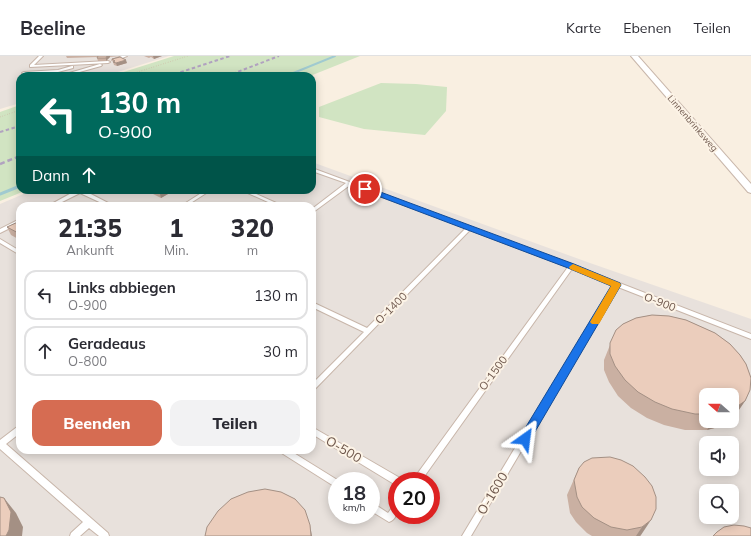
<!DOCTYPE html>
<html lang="de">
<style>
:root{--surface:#fff;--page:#f2f2f3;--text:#2b2b33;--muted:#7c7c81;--line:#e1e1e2;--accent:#d66c52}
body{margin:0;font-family:Mulish,sans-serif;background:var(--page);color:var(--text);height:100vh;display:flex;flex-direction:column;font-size:15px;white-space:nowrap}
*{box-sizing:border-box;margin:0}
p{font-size:13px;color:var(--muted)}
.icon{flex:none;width:22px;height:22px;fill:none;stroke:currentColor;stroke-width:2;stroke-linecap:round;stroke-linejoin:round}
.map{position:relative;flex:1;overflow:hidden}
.details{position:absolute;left:16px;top:146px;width:300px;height:252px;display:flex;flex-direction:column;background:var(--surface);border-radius:12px;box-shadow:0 2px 10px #0003}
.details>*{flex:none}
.top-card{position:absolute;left:16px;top:16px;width:300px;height:122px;border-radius:12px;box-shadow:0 2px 10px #0003;background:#00695c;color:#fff;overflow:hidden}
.needle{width:26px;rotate:291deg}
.buttons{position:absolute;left:699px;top:332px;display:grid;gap:8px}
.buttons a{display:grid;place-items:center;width:40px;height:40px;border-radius:8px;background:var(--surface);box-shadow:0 2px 10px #0003;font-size:20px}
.speed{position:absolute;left:328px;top:416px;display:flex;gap:8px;font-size:20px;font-weight:700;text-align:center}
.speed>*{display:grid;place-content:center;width:52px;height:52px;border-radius:50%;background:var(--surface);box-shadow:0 2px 10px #0003;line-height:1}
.speed small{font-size:10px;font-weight:400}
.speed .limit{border:6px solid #d22;background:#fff;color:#111}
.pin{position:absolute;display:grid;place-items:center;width:34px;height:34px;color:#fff;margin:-17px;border:2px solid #fff;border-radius:50%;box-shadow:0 1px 4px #0007}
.me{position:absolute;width:44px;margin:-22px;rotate:31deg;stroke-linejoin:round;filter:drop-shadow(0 0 3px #0008)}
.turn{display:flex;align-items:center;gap:14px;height:84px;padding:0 16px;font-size:18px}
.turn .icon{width:52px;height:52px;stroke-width:2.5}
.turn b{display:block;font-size:28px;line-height:34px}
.then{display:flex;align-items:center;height:38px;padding:0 16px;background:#0003;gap:8px;font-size:15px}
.eta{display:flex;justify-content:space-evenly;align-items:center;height:68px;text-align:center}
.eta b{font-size:24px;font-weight:800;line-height:28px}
.primary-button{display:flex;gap:8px;margin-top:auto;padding:8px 16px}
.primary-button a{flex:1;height:46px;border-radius:12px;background:var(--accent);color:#fff;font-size:16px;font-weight:800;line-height:46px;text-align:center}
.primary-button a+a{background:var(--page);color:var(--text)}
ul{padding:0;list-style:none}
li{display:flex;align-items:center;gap:12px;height:50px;margin:0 8px 6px;padding:0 8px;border:2px solid var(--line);border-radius:12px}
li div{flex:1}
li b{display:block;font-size:15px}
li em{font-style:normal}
header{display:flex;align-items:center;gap:24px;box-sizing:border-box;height:56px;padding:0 20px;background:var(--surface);border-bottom:1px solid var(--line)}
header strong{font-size:19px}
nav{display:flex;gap:22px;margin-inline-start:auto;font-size:14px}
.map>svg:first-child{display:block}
</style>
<header>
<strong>Beeline</strong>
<nav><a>Karte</a><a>Ebenen</a><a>Teilen</a></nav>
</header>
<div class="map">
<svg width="751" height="480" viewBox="0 0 751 480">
<rect width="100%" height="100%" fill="#f9efe1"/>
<path fill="#e8e1dc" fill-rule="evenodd" d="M0,0H169L105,20H20V47L0,53Z
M312,106L590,207L751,263V480H0V148L33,134H312ZM20,150H312V394H20ZM706,339H732V365H706ZM706,387H732V413H706ZM337,425H371V459H337ZM397,425H431V459H397ZM706,435H732V461H706Z"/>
<path fill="#d1e4c2" d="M174,0H360L310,20H111Z
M381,27L416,28L447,31L446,55L425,79L364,73L319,61V51Z
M20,49V134H27L0,145V56Z"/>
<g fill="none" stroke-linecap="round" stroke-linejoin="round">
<path stroke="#a0cad0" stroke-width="2" d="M286,20L335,0"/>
<path stroke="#a0cad0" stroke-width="3" d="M0,138L20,130"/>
<defs>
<path id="service" d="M39,0H43L34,9L108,5L110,6L108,7L30,11V9Z
M122,0H127L115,5L112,4Z
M100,8L102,9L101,10L65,20H59Z
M72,10H73V12L58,16L24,18L22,17L24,16L58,14Z
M19,22H20V26L18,25Z
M312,112L573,209L751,278V283L618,231L471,480H462L613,229L572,213L421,425H412L568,211L470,174L314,334L312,335V328L364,276L312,251V246L367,272L466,172L350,129L312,157V153L346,127L312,115Z
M77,134H83L114,150H108L80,137L54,150H48Z
M206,134H211L186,150H181Z
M241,134H247L283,150H277Z
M20,163V167L0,177V173Z
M0,183L20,195V199L0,187Z
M20,370V377L6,388L108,477L109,480H99L89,472L80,480H70L71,477L83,466L0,393V384L17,371Z
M312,371L400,422L401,425H397V429L394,428L312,378Z
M279,394H289L339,425H337V432L280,396Z
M371,446L388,457L394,449L397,448C397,456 397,463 389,466L371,455Z"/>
<path id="minor" d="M631,0H638L751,128V137L748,136Z"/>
</defs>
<use href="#service" stroke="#c8b6aa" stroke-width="2"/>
<use href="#minor" stroke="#c8b6aa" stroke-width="2"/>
<path stroke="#cfb1a0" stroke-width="1" stroke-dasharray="0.5 2" stroke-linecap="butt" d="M125,20L188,0
M0,61L20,54"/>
<use href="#service" fill="#fff" fill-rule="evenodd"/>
<use href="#minor" fill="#fff" fill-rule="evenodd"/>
<path stroke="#b1a2c0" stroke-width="2" stroke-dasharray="3.5 2.5" stroke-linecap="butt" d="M169,20L230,0
M227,20L279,0
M0,76L20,70"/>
<path stroke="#b1a2c0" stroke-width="2.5" stroke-dasharray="5 3" stroke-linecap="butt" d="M0,108L20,100"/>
</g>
<path fill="#cab0a2" d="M66,0H120L110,1L106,5H98L97,2L98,1L67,2Z
M144,0H162L154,3L151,1L149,2Z
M112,3L127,7L117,10L114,9Z
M147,134H175L161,142L147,135Z
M20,165V184L11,179L7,171Z
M652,259L669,260L686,264L715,277L730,288L740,299L746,308L751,322L750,334L745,345L734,361L732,362V339H706V365H728L722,370L707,374H685L664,369L647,362L631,352L618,340L609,326L604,314V304L616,274L623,268L636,262Z
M579,412L645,421L641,479L640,480H592L587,477L576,466L570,457L567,439Z"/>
<path fill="#a49084" d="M107,0H110V1L106,5V2Z
M153,0H162L154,3Z
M126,4L127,7L117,10L116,7Z
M159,134H175L161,142Z
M745,345L734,361L732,362V354Z
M713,365H728L722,370L707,374Z
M4,442L16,457L23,471L22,480H6Z
M651,464L641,479L640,480H636L642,471Z
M310,469L312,480H311Z"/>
<path fill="#ebcdbc" stroke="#a49084" d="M98,0H107L106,2H97Z
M120,1L126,4L116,7L113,6L115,5L112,3Z
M20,165V178L7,171Z
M652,259L669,260L686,264L715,277L730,288L740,299L746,308L751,322L750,334L745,345L732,354V339H706V358H695L672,353L655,346L638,336L625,324L615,310L610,298V287L616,274L623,268L636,262Z
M610,401L621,404L633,410L645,421L652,430L656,441V453L651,464L642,471L627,474L611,471L594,462L582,451L577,441L574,424L579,412L584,406L592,402Z
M265,433L281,436L295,443L305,454L310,469L311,480H205L207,471L218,455L231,443L248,436Z
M0,441L4,442L11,456L9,474L6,480H0Z
M734,469L744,470L751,472V480H713L717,476L724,471Z"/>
<path fill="#1a73e8" stroke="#114b97" d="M362,131H367L574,208L620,227L621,229L529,386L525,388L521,386L519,383L521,379L611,230L568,212L362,134Z"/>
<path fill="#f59e0b" d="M573,208L620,227L621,229L599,268H592L590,266L611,230L570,213L569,211Z"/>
<g text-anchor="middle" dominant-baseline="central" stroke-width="4" stroke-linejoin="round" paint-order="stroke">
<g font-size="9" fill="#6d564b" stroke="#fcf3e6">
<text transform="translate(693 67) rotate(49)">Linnenbrinksweg</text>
</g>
<g font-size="11" fill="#6d564b" stroke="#fcf3e6">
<text transform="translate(660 246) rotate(21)">O-900</text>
<text transform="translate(391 252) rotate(-45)">O-1400</text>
<text transform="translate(493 317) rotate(-54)">O-1500</text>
</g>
<g font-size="13" fill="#6d564b" stroke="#fcf3e6">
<text transform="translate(344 393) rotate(31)">O-500</text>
<text transform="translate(492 437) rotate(-59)">O-1600</text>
</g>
</g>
</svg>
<div class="buttons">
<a><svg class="needle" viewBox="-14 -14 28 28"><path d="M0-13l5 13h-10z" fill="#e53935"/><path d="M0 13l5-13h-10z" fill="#7c7c81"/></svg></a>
<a><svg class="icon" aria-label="sound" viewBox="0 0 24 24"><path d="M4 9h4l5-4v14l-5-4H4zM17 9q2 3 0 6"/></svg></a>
<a><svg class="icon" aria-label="search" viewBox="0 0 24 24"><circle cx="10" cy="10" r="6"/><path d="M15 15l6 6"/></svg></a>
</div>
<div class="speed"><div>18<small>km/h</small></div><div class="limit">20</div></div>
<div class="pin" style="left:365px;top:133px;background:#d93025"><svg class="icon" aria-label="arrive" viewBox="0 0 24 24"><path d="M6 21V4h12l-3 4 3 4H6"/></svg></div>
<svg class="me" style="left:525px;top:383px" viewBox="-20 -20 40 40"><path d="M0-17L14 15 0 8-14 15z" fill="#1a73e8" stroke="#fff" stroke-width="4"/></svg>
<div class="top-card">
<div class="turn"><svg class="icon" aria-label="left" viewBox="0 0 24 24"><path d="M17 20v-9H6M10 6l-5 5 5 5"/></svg><div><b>130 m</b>O-900</div></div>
<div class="then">Dann<svg class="icon" aria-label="ahead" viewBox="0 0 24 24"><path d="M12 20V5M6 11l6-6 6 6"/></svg></div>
</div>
<section class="details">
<div class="eta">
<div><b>21:35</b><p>Ankunft</p></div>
<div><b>1</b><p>Min.</p></div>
<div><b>320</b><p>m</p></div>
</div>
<ul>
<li><svg class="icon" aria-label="left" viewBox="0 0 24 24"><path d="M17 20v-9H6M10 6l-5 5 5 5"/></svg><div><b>Links abbiegen</b><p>O-900</p></div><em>130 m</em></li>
<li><svg class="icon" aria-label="ahead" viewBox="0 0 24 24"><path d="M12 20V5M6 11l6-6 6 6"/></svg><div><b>Geradeaus</b><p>O-800</p></div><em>30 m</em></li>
</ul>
<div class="primary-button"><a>Beenden</a><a>Teilen</a></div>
</section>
</div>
